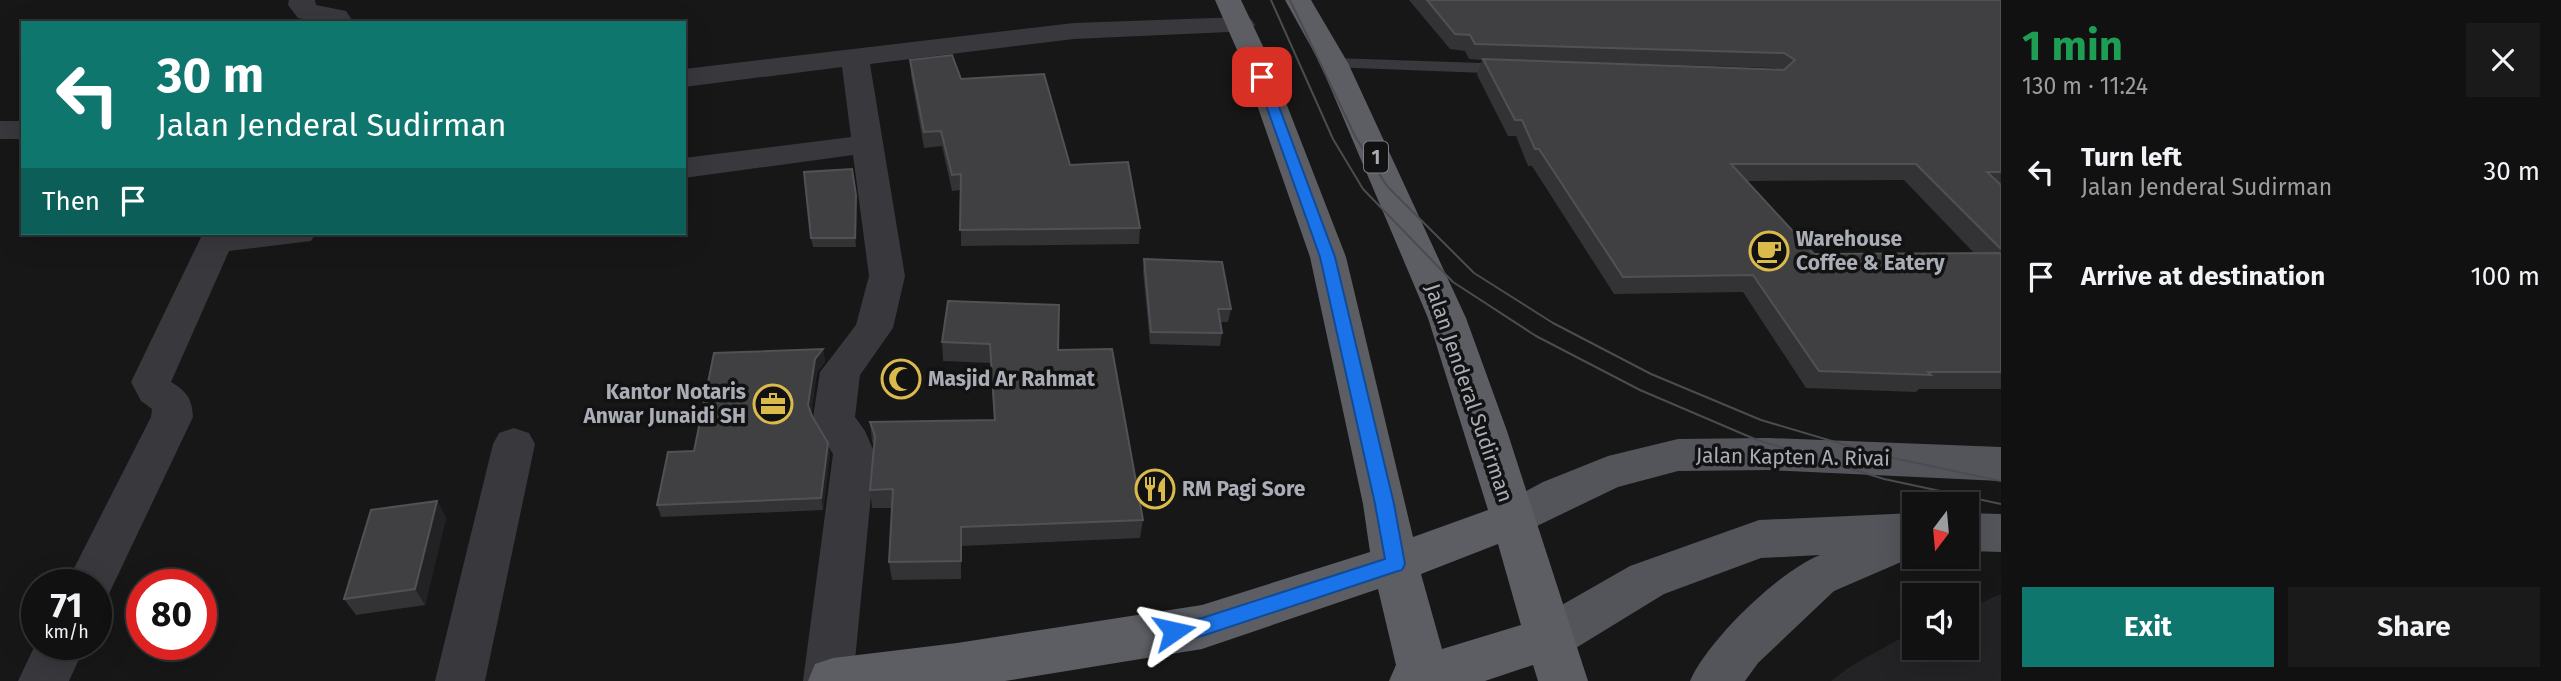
<!DOCTYPE html>
<meta charset="utf-8">
<style>
:root{--surface:#111112;--page:#1a1a1b;--text:#f1f3f6;--muted:#9c9d9f;--line:#303132;--accent:#0f766e}
body{margin:0;font-family:"Fira Sans",sans-serif;background:var(--page);color:var(--text);height:100vh;display:flex;flex-direction:column;font-size:26px;white-space:nowrap}
*{box-sizing:border-box;margin:0}
p{font-size:23px;color:var(--muted)}
.icon{flex:none;width:38px;height:38px;fill:none;stroke:currentColor;stroke-width:2;stroke-linecap:round;stroke-linejoin:round}
.map{position:relative;flex:1;overflow:hidden}
.sheet{display:flex;flex-direction:column;background:var(--surface);width:560px}
.sheet>*{flex:none}
.top-card{position:absolute;left:21px;top:21px;width:665px;height:214px;border-radius:0px;box-shadow:0 7px 28px #0002,0 0 0 2px var(--line);background:#0f766e;color:#fff;overflow:hidden}
.needle{width:46px;rotate:196deg}
.buttons{position:absolute;left:1902px;top:492px;display:grid;gap:14px}
.buttons a{display:grid;place-items:center;width:77px;height:77px;border-radius:0px;background:var(--surface);box-shadow:0 7px 28px #0002,0 0 0 2px var(--line);font-size:35px}
.speed{position:absolute;left:21px;top:569px;display:flex;gap:14px;font-size:35px;font-weight:700;text-align:center}
.speed>*{display:grid;place-content:center;width:91px;height:91px;border-radius:50%;background:var(--surface);box-shadow:0 7px 28px #0002,0 0 0 2px var(--line);line-height:1}
.speed small{font-size:18px;font-weight:400}
.speed .limit{border:10px solid #d22;background:#fff;color:#111}
.pin{position:absolute;display:grid;place-items:center;width:60px;height:60px;color:#fff;margin:-30px;border-radius:14px;box-shadow:0 4px 10px #0006}
.me{position:absolute;width:77px;margin:-38px;rotate:79deg;stroke-linejoin:round;filter:drop-shadow(0 0 5px #0008)}
.turn{display:flex;align-items:center;gap:24px;height:147px;padding:0 21px;font-size:32px}
.turn .icon{width:91px;height:91px;stroke-width:2.5}
.turn b{display:block;font-size:49px;line-height:60px}
.then{display:flex;align-items:center;height:66px;padding:0 21px;background:#0003;gap:14px;font-size:26px}
.round{display:grid;place-items:center;flex:none;width:74px;height:74px;border-radius:0px;background:var(--page)}
.head{display:flex;align-items:center;justify-content:space-between;height:119px;padding:0 21px}
h1{font-size:42px;font-weight:700;line-height:52px;color:#1e9e55}
.primary-button{display:flex;gap:14px;margin-top:auto;padding:14px 21px}
.primary-button a{flex:1;height:80px;border-radius:0px;background:var(--accent);color:#fff;font-size:28px;font-weight:700;line-height:80px;text-align:center}
.primary-button a+a{background:var(--page);color:var(--text)}
ul{padding:0;list-style:none}
li{display:flex;align-items:center;gap:21px;height:105px;padding:0 21px}
li div{flex:1}
li b{display:block;font-size:26px}
li em{font-style:normal}
main{display:flex;flex:1;min-height:0}
.map>svg:first-child{display:block}
</style>
<main>
<div class="map">
<svg width="2001" height="681" viewBox="0 0 2001 681">
<rect width="100%" height="100%" fill="#171718"/>
<path fill="#232325" d="M2001,594V681H1831L1851,666L1914,631V648H1967V609Z"/>
<g fill="none" stroke-linecap="round" stroke-linejoin="round">
<path fill="#38383d" fill-rule="evenodd" d="M1334,58L1512,64L1521,69L1512,74L1328,67L1325,63L1328,59Z"/>
<path fill="#38383d" fill-rule="evenodd" d="M289,0H315L316,5L346,11L354,23H324L298,18L288,5Z
M1241,17L1251,19L1255,25L1251,31L1074,39L870,64L905,276L893,328L860,375L855,417L865,431L875,454L853,681H803L833,454L816,427L813,417L820,372L856,325L869,276L853,155L684,178V158L851,137L842,67L684,87V69L1074,23Z
M0,121H23V139H0Z
M203,233H316L311,241L229,251L171,382C187,392 192,398 193,417L107,598L96,602V584H66L151,417L152,409L141,401L131,382Z
M514,428L529,433L535,444L485,681H435L493,444L499,433Z
M37,641V644H86L69,681H18Z"/>
<path fill="#54555b" fill-rule="evenodd" d="M1769,438L2001,447V481L1769,470L1678,471L1618,487L1514,537L1498,532L1491,519L1498,506L1543,482L1608,456L1678,439Z
M1914,513L1915,556L1834,591L1758,663L1745,681H1690C1708,640 1778,572 1820,555L1761,558L1664,594L1566,654L1549,660L1532,654L1524,638L1532,622L1630,566L1759,520Z
M1967,513L2001,514V552L1967,551Z"/>
<path fill="#5c5e64" fill-rule="evenodd" d="M1215,0H1241L1269,59L1346,257L1413,537L1488,510L1428,318L1320,63L1285,0H1311L1348,63L1466,318L1507,431L1588,681H1538L1533,665L1485,681H1389L1396,665L1378,589L1202,649L1005,681H808L815,664L833,658L957,643L1202,605L1370,552L1363,504L1310,257L1241,59ZM1498,544L1521,625L1442,649L1421,574Z"/>
<path stroke="#4b4c51" stroke-width="2" d="M1271,0L1333,139L1363,189L1453,282L1536,336L1640,390L1757,440L1884,479L2001,504
M1290,0L1356,138L1387,186L1474,273L1553,323L1651,374L1761,420L1879,455L2001,481"/>
</g>
<path fill="#333336" fill-rule="evenodd" d="M1409,0H2001V389H1919L1916,392L1806,388L1743,292L1614,294L1532,166H1528L1516,136H1508L1477,75L1482,60L1469,59L1465,51L1450,49ZM1609,63L1775,68L1777,69ZM1904,180L1975,254H1814L1746,181Z
M910,60L961,79L1070,165L1140,228L1139,244L961,246V190L952,191L942,146L924,148L911,75Z
M857,203L856,247H813L811,238Z
M1144,259L1231,309L1228,322H1221L1222,333L1220,346L1150,344L1143,271Z
M948,301L1058,350L1143,520L1140,538L961,546V579L892,580L889,562L892,508H872L870,490L874,446L872,441L870,422L994,420L990,363L943,361L942,342Z
M823,349L825,362L817,372L811,414L828,443L830,455L823,510L661,517L657,505Z
M437,501L446,518L425,605L356,615L344,599Z"/>
<path fill="#222224" d="M856,195L857,203L856,247L855,238Z
M823,349L825,362L817,372L810,417L808,405L815,359Z
M828,443L830,455L823,510L821,498Z
M437,501L446,518L425,605L415,589Z"/>
<path fill="#404043" stroke="#505155" stroke-width="2" d="M1427,0H2001V172H1987L2001,185V249L1916,164H1731L1814,254L2001,253V372H1928L1931,375L1819,371L1753,275L1623,277L1539,149H1535L1522,120H1515L1483,59L1784,70L1795,60L1784,53L1475,44L1470,35L1455,34Z
M952,55L961,79L1044,74L1070,165L1128,162L1140,228L960,230L961,174L952,175L941,131L924,132L910,60Z
M852,169L856,195L855,238H811L804,172Z
M1144,259L1222,262L1231,309H1218L1222,333L1151,332Z
M948,301L1059,305L1058,350L1112,349L1143,520L961,527V561L889,562L893,489L870,490L875,436L870,422L995,420L990,344L942,342Z
M823,349L815,359L808,405L812,416L828,443L821,498L657,505L668,452L694,451L714,353Z
M437,501L415,589L344,599L371,510Z"/>
<path fill="#1a73e8" stroke="#114b97" stroke-width="2" d="M1262,74L1268,77L1335,257L1394,504L1405,564L1402,570L1395,572L1202,636L1174,640L1167,638L1164,631L1167,625L1202,618L1385,559L1375,504L1320,257L1256,77Z"/>
<defs>
<symbol id="cafe-ring" viewBox="-11 -11 22 22"><circle r="9.5" fill="#121213" stroke="#dbba4c" stroke-width="1.5"/><path d="M-5.5-4.5H6V0H3Q3 3.5 0 3.5H-2.5Q-5.5 3.5-5.5 0ZM3-3.2v2h1.7v-2ZM-6 4.5H4V6H-6Z" fill="#dbba4c"/></symbol>
<symbol id="mosque-ring" viewBox="-11 -11 22 22"><circle r="9.5" fill="#121213" stroke="#dbba4c" stroke-width="1.5"/><path d="M3.5-4.9A6 6 0 1 0 3.5 4.9A5 5 0 1 1 3.5-4.9Z" fill="#dbba4c"/></symbol>
<symbol id="office-ring" viewBox="-11 -11 22 22"><circle r="9.5" fill="#121213" stroke="#dbba4c" stroke-width="1.5"/><path d="M-6-3h4V-5.5h4V-3h4V5H-6ZM-1-4.5V-3h2v-1.5ZM-6 0V1H6V0Z" fill="#dbba4c"/></symbol>
<symbol id="restaurant-ring" viewBox="-11 -11 22 22"><circle r="9.5" fill="#121213" stroke="#dbba4c" stroke-width="1.5"/><path d="M-5-6h1v4h1v-4h1v4h1v-4h1v5L-1.5 .5V6h-2V.5L-5-1ZM5-6V6H3V1.5H1.5Q1.5-4 5-6Z" fill="#dbba4c"/></symbol>
</defs>
<g fill-rule="evenodd">
<use href="#cafe-ring" x="1747" y="229" width="44" height="44"/>
<use href="#mosque-ring" x="879" y="357" width="44" height="44"/>
<use href="#office-ring" x="751" y="382" width="44" height="44"/>
<use href="#restaurant-ring" x="1133" y="467" width="44" height="44"/>
</g>
<g text-anchor="middle" dominant-baseline="central" stroke-width="7" stroke-linejoin="round" paint-order="stroke">
<rect fill="#121213" stroke="#7c7e85" stroke-width="2" x="1364" y="141.5" width="24" height="31" rx="5"/>
<g font-size="19" font-weight="bold" fill="#aaadb6">
<text x="1376" y="157">1</text>
</g>
<g font-size="21" font-weight="bold" fill="#aaadb6" stroke="#121213" text-anchor="start">
<text x="1796" y="239">Warehouse<tspan x="1796" dy="24">Coffee &amp; Eatery</tspan></text>
<text x="928" y="379">Masjid Ar Rahmat</text>
<text x="746" y="392" text-anchor="end">Kantor Notaris<tspan x="746" dy="24">Anwar Junaidi SH</tspan></text>
<text x="1182" y="489">RM Pagi Sore</text>
</g>
<g font-size="21" fill="#aaadb6" stroke="#121213">
<text transform="translate(1469 393) rotate(71)">Jalan Jenderal Sudirman</text>
<text transform="translate(1793 457) rotate(1)">Jalan Kapten A. Rivai</text>
</g>
</g>
</svg>
<div class="buttons">
<a><svg class="needle" viewBox="-14 -14 28 28"><path d="M0-13l5 13h-10z" fill="#e53935"/><path d="M0 13l5-13h-10z" fill="#9c9d9f"/></svg></a>
<a><svg class="icon" aria-label="sound" viewBox="0 0 24 24"><path d="M4 9h4l5-4v14l-5-4H4zM17 9q2 3 0 6"/></svg></a>
</div>
<div class="speed"><div>71<small>km/h</small></div><div class="limit">80</div></div>
<div class="pin" style="left:1262px;top:77px;background:#d93025"><svg class="icon" aria-label="arrive" viewBox="0 0 24 24"><path d="M6 21V4h12l-3 4 3 4H6"/></svg></div>
<svg class="me" style="left:1174px;top:631px" viewBox="-20 -20 40 40"><path d="M0-17L14 15 0 8-14 15z" fill="#1a73e8" stroke="#fff" stroke-width="4"/></svg>
<div class="top-card">
<div class="turn"><svg class="icon" aria-label="left" viewBox="0 0 24 24"><path d="M17 20v-9H6M10 6l-5 5 5 5"/></svg><div><b>30 m</b>Jalan Jenderal Sudirman</div></div>
<div class="then">Then<svg class="icon" aria-label="arrive" viewBox="0 0 24 24"><path d="M6 21V4h12l-3 4 3 4H6"/></svg></div>
</div>
</div>
<section class="sheet">
<div class="head"><div><h1>1 min</h1><p>130 m · 11:24</p></div><a class="round"><svg class="icon" aria-label="close" viewBox="0 0 24 24"><path d="M6 6l12 12M18 6L6 18"/></svg></a></div>
<ul>
<li><svg class="icon" aria-label="left" viewBox="0 0 24 24"><path d="M17 20v-9H6M10 6l-5 5 5 5"/></svg><div><b>Turn left</b><p>Jalan Jenderal Sudirman</p></div><em>30 m</em></li>
<li><svg class="icon" aria-label="arrive" viewBox="0 0 24 24"><path d="M6 21V4h12l-3 4 3 4H6"/></svg><div><b>Arrive at destination</b></div><em>100 m</em></li>
</ul>
<div class="primary-button"><a>Exit</a><a>Share</a></div>
</section>
</main>
